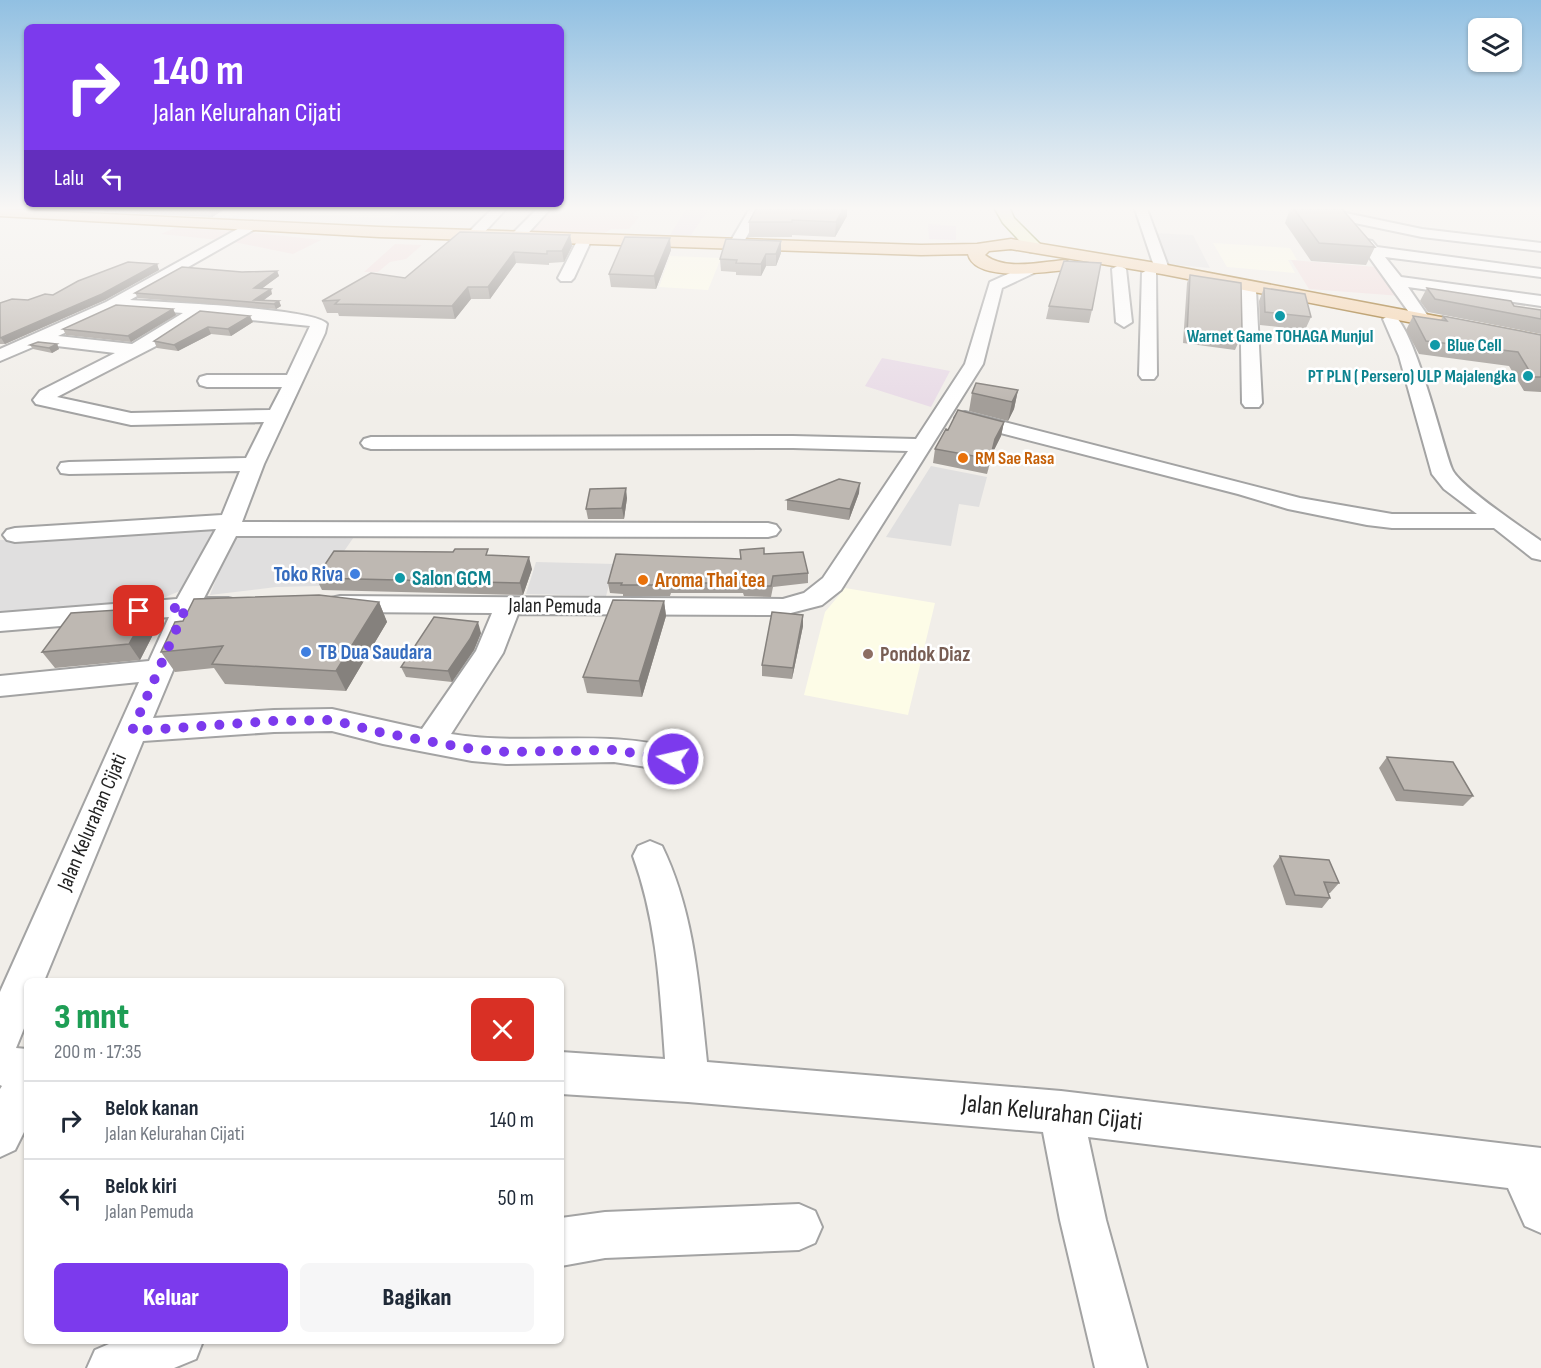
<!DOCTYPE html>
<html lang="id">
<meta charset="utf-8">
<style>
:root{--surface:#fff;--page:#f6f6f7;--text:#1f2937;--muted:#747a83;--line:#e0e1e3;--accent:#7c3aed}
body{margin:0;font-family:"Sofia Sans Condensed",sans-serif;background:var(--page);color:var(--text);height:100vh;display:flex;flex-direction:column;font-size:22px;white-space:nowrap}
*{box-sizing:border-box;margin:0}
p{font-size:20px;color:var(--muted)}
.icon{flex:none;width:33px;height:33px;fill:none;stroke:currentColor;stroke-width:2;stroke-linecap:round;stroke-linejoin:round}
.map{position:relative;flex:1;overflow:hidden}
.sheet{position:absolute;left:24px;top:978px;width:540px;height:366px;display:flex;flex-direction:column;background:var(--surface);border-radius:9px;box-shadow:0 2px 4px #0004}
.sheet>*{flex:none}
.hud{position:absolute;left:24px;top:24px;width:540px;height:183px;border-radius:9px;box-shadow:0 2px 4px #0004;background:#7c3aed;color:#fff;overflow:hidden}
.controls{position:absolute;left:1468px;top:18px;display:grid;gap:12px}
.controls a{display:grid;place-items:center;width:54px;height:54px;border-radius:9px;background:var(--surface);box-shadow:0 2px 4px #0004;font-size:30px}
.pin{position:absolute;display:grid;place-items:center;width:51px;height:51px;color:#fff;margin:-26px;border-radius:12px;box-shadow:0 3px 9px #0006}
.me{position:absolute;width:66px;margin:-33px;rotate:279deg;stroke-linejoin:round;filter:drop-shadow(0 0 4px #0008)}
.turn{display:flex;align-items:center;gap:21px;height:126px;padding:0 30px;font-size:27px}
.turn .icon{width:78px;height:78px;stroke-width:2.5}
.turn b{display:block;font-size:42px;line-height:51px}
.then{display:flex;align-items:center;height:57px;padding:0 30px;background:#0003;gap:12px;font-size:22px}
.round{display:grid;place-items:center;flex:none;width:63px;height:63px;border-radius:9px;background:var(--page)}
.headline{display:flex;align-items:center;justify-content:space-between;height:102px;padding:0 30px}
h1{font-size:36px;font-weight:800;line-height:45px;color:#1e9e55}
.primary-button{display:flex;gap:12px;margin-top:auto;padding:12px 30px}
.primary-button a{flex:1;height:69px;border-radius:9px;background:var(--accent);color:#fff;font-size:24px;font-weight:800;line-height:69px;text-align:center}
.primary-button a+a{background:var(--page);color:var(--text)}
ul{padding:0;list-style:none}
li{display:flex;align-items:center;gap:18px;height:78px;padding:0 30px;border-top:2px solid var(--line)}
li div{flex:1}
li b{display:block;font-size:22px}
li em{font-style:normal}
.map>svg:first-child{display:block}
</style>
<div class="map">
<svg width="1541" height="1368" viewBox="0 0 1541 1368">
<rect width="100%" height="100%" fill="#f1eee9"/>
<path fill="#e0dfdf" d="M1153,233L1193,235L1210,268L1166,264Z
M931,466L987,477L979,507L959,504L951,546L886,537Z
M220,527L187,588L156,601L0,612V540Z
M358,531L320,586L276,587L210,595L234,532Z
M536,562L615,564L606,596L526,594Z"/>
<path fill="#f0dbdb" d="M546,209H638L633,216H640L629,229H611L605,233L527,232Z
M175,228L235,231L219,240L161,234Z
M248,232L321,240L293,254L229,241Z
M395,244L422,245L406,259L390,262L378,272H364Z
M1291,260L1376,267L1401,296L1309,289Z"/>
<path fill="#e9dce7" d="M686,209H709L691,235H670Z
M928,224L956,226V240L929,239Z
M882,358L950,371L931,407L865,386Z"/>
<path fill="#fdfce7" d="M226,209H402L390,218L241,212L232,217L215,216Z
M1213,243L1290,248L1297,260H1288L1295,273L1227,267Z
M670,256L721,258L708,290L659,287Z
M845,588L935,603L908,715L804,695L825,612Z"/>
<g fill="none" stroke-linecap="round" stroke-linejoin="round">
<defs>
<path id="minor" d="M492,209H506L479,238H469L467,235L469,232Z
M537,209H550L522,240H512L510,237L512,234Z
M753,209H806L800,213L758,216L741,247H731L729,244L749,210Z
M1135,209H1147L1169,269L1167,272L1162,273L1155,269Z
M1336,211L1422,229L1541,243V251L1422,237L1331,218L1330,215Z
M252,221L259,225L257,228L130,300C159,302 316,308 327,324L325,333L264,464L242,522L768,523L776,525L780,530L776,535L768,537L236,536L204,598H228L237,600L241,606L237,612L196,615L153,718L274,710L332,709L422,729L476,651L492,613L340,612L331,610L327,604L331,598L340,596L783,599L804,593L823,578L908,451L793,448L371,449L364,447L361,443L364,439L371,437L793,436L916,439L965,364L990,282L1028,265L1033,264L1040,268L1038,271L1002,288L983,364L841,590L822,605L783,615L518,614L503,653L451,734C528,747 609,727 684,751L688,759L684,767L673,771L614,762L506,764L472,761L383,744L332,731L274,732L143,741L44,981H27V1021L16,1048L27,1049V1126L15,1150L0,1157V1089L2,1086L0,1085V992L139,682L0,696V676L149,661L169,617L0,631V613L177,599L216,529L15,542L7,540L3,535L7,530L15,528L222,515L240,471L69,474L61,473L58,468L61,463L69,462L246,458L264,422L131,425L36,404L33,400L40,391L115,353L40,344L0,361V349L106,302ZM119,308L183,313L132,344L58,336ZM202,315L310,326L287,375H207L200,377L198,381L200,385L207,387H282L270,410L131,413L57,397L156,346Z
M583,239L590,243L574,278L571,281H561L558,278L576,243Z
M1367,240L1372,241L1377,247L1541,269V277L1385,257L1401,277L1541,296V306L1408,287L1430,319L1422,324L1416,322L1360,244Z
M1119,265L1126,269L1132,322L1124,327L1116,322L1112,269Z
M1149,269L1156,273L1157,375L1154,379H1142L1139,375L1142,273Z
M1248,285L1256,290L1262,403L1259,407H1245L1242,403L1240,290Z
M1391,314C1413,320 1442,444 1452,469C1458,485 1524,529 1541,541V560L1532,558L1494,528H1392L1367,525L1288,509L1238,494L958,422L955,418L958,414L965,412L1300,498L1392,514H1477L1444,489L1432,474L1399,356L1383,319Z
M650,841L662,846C695,914 699,988 707,1062L1061,1091L1541,1148V1233L1525,1226L1508,1188L1088,1137L1106,1220L1147,1368H1095L1060,1220L1043,1132L688,1102L561,1094V1052L665,1059C660,989 657,922 633,856L638,846Z
M799,1204L815,1211L822,1227L815,1243L799,1250L605,1258L561,1266V1218L605,1212Z
M116,1341H203L196,1359L174,1368H87L95,1350Z"/>
<path id="secondary" d="M995,209H1010L1014,218L1042,246L1044,249L1042,252H1030L1003,223Z"/>
<path id="primary" d="M0,209L379,227L921,245L977,244L1011,239L1162,264L1541,336V348L1162,274L1011,249L989,251L985,255C1006,271 1040,262 1065,260L1073,265L1065,270C1044,272 975,283 968,254L921,255L379,237L0,216Z"/>
</defs>
<use href="#minor" stroke="#a3a3a3" stroke-width="4"/>
<use href="#secondary" stroke="#6a7210" stroke-width="3"/>
<use href="#primary" stroke="#91620f" stroke-width="3"/>
<use href="#minor" fill="#fff" fill-rule="evenodd"/>
<use href="#secondary" fill="#f3f5c4" fill-rule="evenodd"/>
<use href="#primary" fill="#f4d3ac" fill-rule="evenodd"/>
</g>
<path fill="#a39e99" d="M103,209H225L212,217L104,212Z
M1290,209H1342L1375,247L1366,265L1311,261L1285,223Z
M847,216L835,237L792,235V237H749V222Z
M570,235L572,246L564,262L549,263V265L516,263L490,299H471L455,319L339,316L338,313H327L322,301Z
M726,239L781,253L776,266H766L761,276L736,275V272L721,271L720,259Z
M671,250L656,289L611,287L609,274Z
M157,264L159,270L105,300L5,344H0V303L28,300L53,295Z
M277,271L279,276L262,288L272,294L263,300L279,301L281,306L276,309L138,298L135,293L242,272Z
M1190,275L1239,341L1235,350L1183,343L1187,283Z
M1264,288L1311,317L1305,330L1260,325L1259,301Z
M1427,288L1514,306L1541,310V334L1428,312L1420,301Z
M1049,306L1092,310L1089,323L1046,319Z
M173,309L176,315L131,342L66,335L63,329Z
M200,311L253,322L231,336L211,334L178,351L157,348L154,341Z
M1413,316L1441,320L1443,316L1541,335V392L1524,391L1509,366L1419,354L1406,330Z
M57,344L59,349L52,353L33,349L30,345Z
M1018,390L1014,409L1008,421L969,411L972,393Z
M1004,422L1001,436L992,454L987,474L933,463L935,449L948,430Z
M859,493L849,520L787,510V500Z
M627,498L624,519H588L586,509Z
M740,550L764,554L808,573V583L773,587L771,597L744,596L743,593H671L670,596H623V594L610,593L608,583L740,559Z
M490,555L532,569L523,595L322,590L316,578Z
M664,601L666,616L642,697L587,693L583,677Z
M379,602L387,622L346,691L225,684L214,668L175,672L161,652Z
M803,615V626L792,679L762,676V665Z
M159,623L140,660L55,668L42,652Z
M481,633L474,650L452,682L406,677L401,667Z
M1387,757L1473,796L1463,806L1396,801L1379,768Z
M1280,856L1339,883L1330,893H1328L1330,898L1322,908L1286,905L1273,866Z"/>
<path fill="#85817d" d="M209,209H225L212,217Z
M843,209H847V216L835,237L836,222Z
M570,235L572,246L564,262L562,251Z
M670,238L671,250L656,289L654,276Z
M781,241V253L776,266V254Z
M514,252L516,263L490,299L488,287Z
M766,254V266L761,276V264Z
M157,264L159,270L105,300L5,344L1,338Z
M277,271L279,276L256,293L254,288Z
M468,287L471,299L455,319L452,306Z
M271,289L272,294L260,303L254,300Z
M279,301L281,306L276,309L274,304Z
M173,309L176,315L131,342L128,336Z
M250,316L253,322L231,336L228,329Z
M208,327L211,334L178,351L174,345Z
M57,344L59,349L52,353L49,348Z
M1018,390L1014,409L1008,421L1012,402Z
M1004,422L1001,436L992,454L987,474L995,439Z
M860,483L859,493L849,520L850,509Z
M626,488L627,498L624,519L622,508Z
M529,557L532,569L523,595L520,583Z
M664,601L666,616L642,697L639,681Z
M379,602L387,622L346,691L336,671Z
M149,608L159,623L140,660L129,644Z
M803,615V626L792,679L793,668Z
M478,622L481,633L474,650L452,682L448,671Z"/>
<path fill="#beb8b2" stroke="#85817d" stroke-width="1.5" d="M756,209H843L836,222L792,220V222H749Z
M1294,209H1342L1375,247L1319,243Z
M460,232L570,235L562,251H547V254L514,252L488,287H468L452,306L335,304L339,300L322,301L371,273L405,278Z
M625,237L670,238L654,276L609,274Z
M726,239L781,241L776,254H766L761,264L736,263L737,260L720,259Z
M1064,261L1101,263L1092,310L1049,306Z
M128,262L157,264L102,294L0,338V303L12,299L28,300L45,294L53,295L78,281Z
M182,267L242,272L277,271L254,288L271,289L254,300L279,301L274,304L135,293Z
M1190,275L1241,283L1242,330L1239,341L1187,334Z
M1264,288L1305,294L1311,317L1265,312Z
M1427,288L1511,301L1514,306L1541,310V319L1435,299Z
M116,305L173,309L128,336L63,329Z
M200,311L250,316L228,329L208,327L174,345L154,341Z
M1413,316L1447,321L1443,316L1541,335V377H1533L1518,352L1426,341Z
M38,342L57,344L49,348L30,345Z
M976,383L1018,390L1012,402L972,393Z
M958,410L1004,422L995,439L990,459L935,449L946,429L948,430Z
M839,479L860,483L850,509L787,500Z
M626,488L622,508L586,509L590,489Z
M764,548V554L803,552L808,573L773,576L771,586H743V583H670L669,585H621L622,583H608L616,554L741,559L740,550Z
M455,549H488L486,555L529,557L520,583L316,578L334,551L453,552Z
M319,595L379,602L336,671L212,664L223,646L161,652L175,622L183,621L194,599Z
M613,600L664,601L639,681L583,677Z
M149,608L129,644L42,652L71,613Z
M772,612L803,615L793,668L762,665Z
M434,617L478,622L470,639L448,671L401,667Z
M1387,757L1453,762L1473,796L1404,790Z
M1280,856L1329,860L1339,883L1324,882L1330,898L1295,895Z"/>
<linearGradient id="sky" x2="0" y2="1"><stop stop-color="#91c0e2"/><stop offset="0.52" stop-color="#f9f7f5"/><stop offset="1" stop-color="#f9f7f5" stop-opacity="0"/></linearGradient>
<rect width="1541" height="401" fill="url(#sky)"/>
<g fill="none" stroke-linecap="round" stroke-linejoin="round">
<path stroke="#7c3aed" stroke-width="10" stroke-dasharray="0 18" d="M139,611L186,607L132,731L274,721L332,720L383,733L472,749L506,752L614,750L673,759"/>
</g>
<g fill="#0f9aa8" stroke="#fff" stroke-width="2">
<circle cx="1280" cy="316" r="6"/>
<circle cx="1435" cy="345" r="6"/>
<circle cx="1528" cy="376" r="6"/>
<circle cx="400" cy="578" r="6"/>
</g>
<g fill="#e8710a" stroke="#fff" stroke-width="2">
<circle cx="963" cy="458" r="6"/>
<circle cx="643" cy="580" r="6"/>
</g>
<g fill="#3f7fe0" stroke="#fff" stroke-width="2">
<circle cx="355" cy="574" r="6"/>
<circle cx="306" cy="652" r="6"/>
</g>
<circle fill="#8d6e63" stroke="#fff" stroke-width="2" cx="868" cy="654" r="6"/>
<g text-anchor="middle" dominant-baseline="central" stroke-width="5" stroke-linejoin="round" paint-order="stroke">
<g font-size="18" font-weight="bold" fill="#0d838f" stroke="#fff">
<text x="1280" y="336">Warnet Game TOHAGA Munjul</text>
<text x="1447" y="345" text-anchor="start">Blue Cell</text>
<text x="1516" y="376" text-anchor="end">PT PLN ( Persero) ULP Majalengka</text>
</g>
<g font-size="18" font-weight="bold" fill="#c56008" stroke="#fff" text-anchor="start">
<text x="975" y="458">RM Sae Rasa</text>
</g>
<g font-size="21" font-weight="bold" fill="#366cbe" stroke="#fff" text-anchor="end">
<text x="343" y="574">Toko Riva</text>
<text x="318" y="652" text-anchor="start">TB Dua Saudara</text>
</g>
<g font-size="21" font-weight="bold" fill="#0d838f" stroke="#fff" text-anchor="start">
<text x="412" y="578">Salon GCM</text>
</g>
<g font-size="21" font-weight="bold" fill="#c56008" stroke="#fff" text-anchor="start">
<text x="655" y="580">Aroma Thai tea</text>
</g>
<g font-size="21" fill="#222" stroke="#fff">
<text transform="translate(555 606) rotate(1)">Jalan Pemuda</text>
<text transform="translate(92 822) rotate(-67)">Jalan Kelurahan Cijati</text>
</g>
<g font-size="21" font-weight="bold" fill="#785e54" stroke="#fff" text-anchor="start">
<text x="880" y="654">Pondok Diaz</text>
</g>
<g font-size="26" fill="#222" stroke="#fff">
<text transform="translate(1052 1113) rotate(6)">Jalan Kelurahan Cijati</text>
</g>
</g>
</svg>
<div class="controls">
<a><svg class="icon" aria-label="layers" viewBox="0 0 24 24"><path d="M12 4l9 5-9 5-9-5zM3 14l9 5 9-5"/></svg></a>
</div>
<div class="pin" style="left:139px;top:611px;background:#d93025"><svg class="icon" aria-label="arrive" viewBox="0 0 24 24"><path d="M6 21V4h12l-3 4 3 4H6"/></svg></div>
<svg class="me" style="left:673px;top:759px" viewBox="-20 -20 40 40"><circle r="17" fill="#7c3aed" stroke="#fff" stroke-width="3"/><path d="M0-11L8 9 0 5-8 9z" fill="#fff"/></svg>
<div class="hud">
<div class="turn"><svg class="icon" aria-label="right" viewBox="0 0 24 24"><path d="M7 20v-9h11M14 6l5 5-5 5"/></svg><div><b>140 m</b>Jalan Kelurahan Cijati</div></div>
<div class="then">Lalu<svg class="icon" aria-label="left" viewBox="0 0 24 24"><path d="M17 20v-9H6M10 6l-5 5 5 5"/></svg></div>
</div>
<section class="sheet">
<div class="headline"><div><h1>3 mnt</h1><p>200 m · 17:35</p></div><a class="round" style="background:#d93025;color:#fff"><svg class="icon" aria-label="close" viewBox="0 0 24 24"><path d="M6 6l12 12M18 6L6 18"/></svg></a></div>
<ul>
<li><svg class="icon" aria-label="right" viewBox="0 0 24 24"><path d="M7 20v-9h11M14 6l5 5-5 5"/></svg><div><b>Belok kanan</b><p>Jalan Kelurahan Cijati</p></div><em>140 m</em></li>
<li><svg class="icon" aria-label="left" viewBox="0 0 24 24"><path d="M17 20v-9H6M10 6l-5 5 5 5"/></svg><div><b>Belok kiri</b><p>Jalan Pemuda</p></div><em>50 m</em></li>
</ul>
<div class="primary-button"><a>Keluar</a><a>Bagikan</a></div>
</section>
</div>
